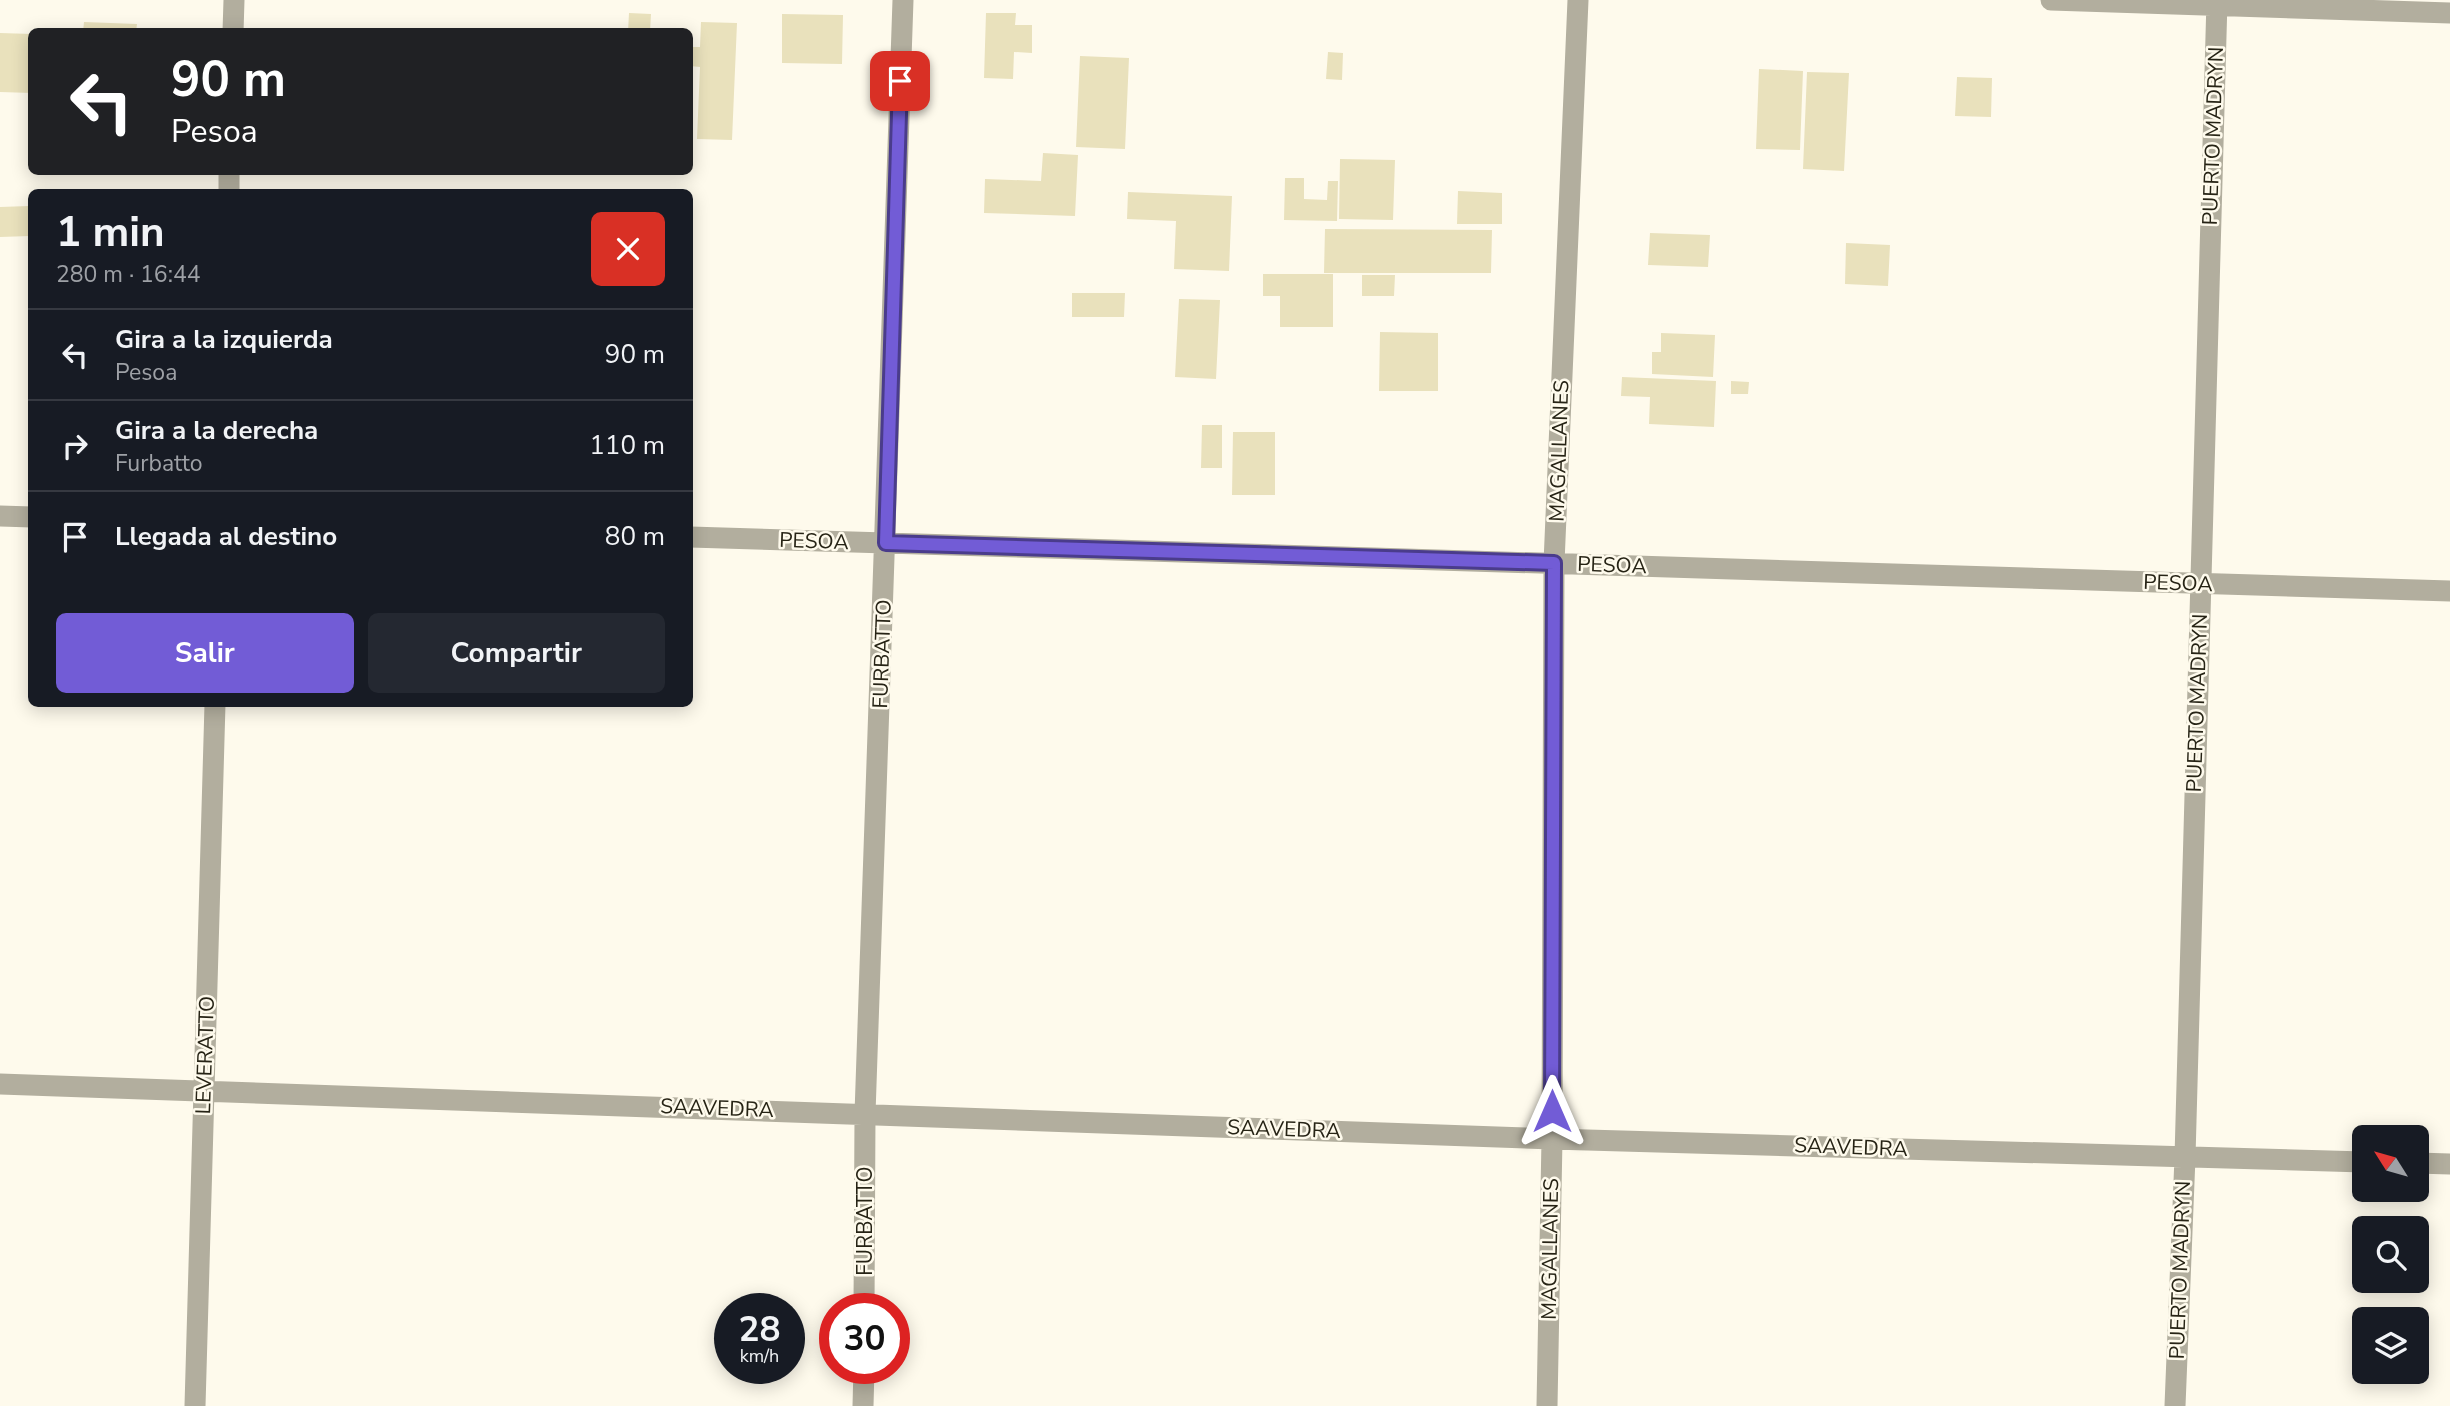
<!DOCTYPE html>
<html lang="es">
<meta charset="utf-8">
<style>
:root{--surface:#171b24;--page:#242831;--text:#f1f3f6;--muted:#9ea1a6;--line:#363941;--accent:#725cd6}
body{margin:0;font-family:"Nunito Sans",sans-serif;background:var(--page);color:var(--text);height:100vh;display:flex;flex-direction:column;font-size:26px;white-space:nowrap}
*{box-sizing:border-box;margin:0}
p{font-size:23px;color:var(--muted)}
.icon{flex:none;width:38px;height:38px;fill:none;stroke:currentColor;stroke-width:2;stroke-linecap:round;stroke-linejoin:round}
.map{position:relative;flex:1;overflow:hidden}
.details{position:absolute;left:28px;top:189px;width:665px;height:518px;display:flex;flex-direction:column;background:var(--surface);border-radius:10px;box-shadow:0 4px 18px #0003}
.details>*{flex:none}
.guide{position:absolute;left:28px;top:28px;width:665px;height:147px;border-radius:10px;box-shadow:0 4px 18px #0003;background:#202124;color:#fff;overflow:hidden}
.needle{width:46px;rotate:307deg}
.fabs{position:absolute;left:2352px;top:1125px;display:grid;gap:14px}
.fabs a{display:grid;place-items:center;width:77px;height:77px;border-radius:10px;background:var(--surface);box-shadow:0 4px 18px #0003;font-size:35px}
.speed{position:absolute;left:714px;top:1293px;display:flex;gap:14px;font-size:35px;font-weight:700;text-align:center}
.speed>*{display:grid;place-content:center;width:91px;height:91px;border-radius:50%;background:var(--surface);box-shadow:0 4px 18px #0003;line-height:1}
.speed small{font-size:18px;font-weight:400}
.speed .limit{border:10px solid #d22;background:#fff;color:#111}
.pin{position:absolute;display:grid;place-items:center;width:60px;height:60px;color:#fff;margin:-30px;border-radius:14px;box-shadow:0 4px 10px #0006}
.me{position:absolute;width:77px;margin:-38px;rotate:0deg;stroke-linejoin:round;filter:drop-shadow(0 0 5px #0008)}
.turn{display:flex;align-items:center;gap:24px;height:147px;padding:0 28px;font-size:32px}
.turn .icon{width:91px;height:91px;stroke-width:2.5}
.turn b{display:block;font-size:49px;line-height:60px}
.round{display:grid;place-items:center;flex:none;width:74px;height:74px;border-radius:10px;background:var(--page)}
.headline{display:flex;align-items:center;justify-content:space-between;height:119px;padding:0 28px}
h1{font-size:42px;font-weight:700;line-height:52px}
.primary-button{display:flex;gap:14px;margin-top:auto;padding:14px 28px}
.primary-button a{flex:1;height:80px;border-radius:10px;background:var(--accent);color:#fff;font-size:28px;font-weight:700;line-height:80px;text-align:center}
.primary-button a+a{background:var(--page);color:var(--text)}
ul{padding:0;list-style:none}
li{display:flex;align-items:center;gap:21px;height:91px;padding:0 28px;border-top:2px solid var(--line)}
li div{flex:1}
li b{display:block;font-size:26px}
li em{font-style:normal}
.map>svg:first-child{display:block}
</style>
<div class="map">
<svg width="2450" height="1406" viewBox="0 0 2450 1406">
<rect width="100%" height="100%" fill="#fefaec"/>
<path fill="#e9e1bc" d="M629,13L651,14L650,32H628Z
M986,13H1016L1015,25H1032V53L1014,52L1013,79L984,78Z
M782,14L843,15L842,64L782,63Z
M84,22L137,24L136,32H83Z
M701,22L737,23L732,140L697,139L700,67L690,66V47H700Z
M0,33L32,34V93L0,92Z
M1328,52L1343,53L1342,80L1326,79Z
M1080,56L1129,58L1125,149L1076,147Z
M1759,69L1803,71L1800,150L1756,149Z
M1807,72L1849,73L1844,171L1803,169Z
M1957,77L1992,78L1991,117L1955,116Z
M1043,153L1078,155L1075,216L984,213L985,179L1041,181Z
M1340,159L1395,160L1393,220L1339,219Z
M1285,178H1304V199L1327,200L1328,181H1338L1337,221L1284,220Z
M1458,191L1502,193V224H1457Z
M1128,192L1232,196L1229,271L1174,269L1176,221L1127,219Z
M29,206L30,236L0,237V207Z
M1325,229L1492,230L1491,273H1324Z
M1650,233L1710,235L1708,267L1648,265Z
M1846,243L1890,245L1888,286L1845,284Z
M1263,274H1333V327H1280V296H1263Z
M1362,275H1395L1394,296H1362Z
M1072,293H1125L1124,317H1072Z
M1179,299L1220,300L1216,379L1175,377Z
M1380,332L1438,333V391H1379Z
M1661,333L1715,335L1713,377L1652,374V352H1661Z
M1622,377L1716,381L1714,427L1649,424L1650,397L1621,396Z
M1731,381L1749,382L1748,394H1731Z
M1202,425H1222V468H1201Z
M1233,432H1275V495H1232Z"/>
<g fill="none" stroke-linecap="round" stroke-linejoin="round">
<path stroke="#b2ae9e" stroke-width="21" d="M2051,0L2450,13
M233,32L234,0
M229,192V172
M0,516L32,517
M690,537L2450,591
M0,1084L1552,1139L2364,1162
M2417,1163L2450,1164
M864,1309L865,1114L903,0
M195,1406L215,704
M863,1406L864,1368
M1547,1406L1552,1139L1554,563L1578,0
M2175,1406L2185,1157L2217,0"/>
</g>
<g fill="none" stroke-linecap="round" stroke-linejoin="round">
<defs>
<path id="route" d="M900,81L886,543L1554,563L1552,1111"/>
</defs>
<use href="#route" stroke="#4a3c8b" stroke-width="18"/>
<use href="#route" stroke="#725cd6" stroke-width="12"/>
</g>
<g text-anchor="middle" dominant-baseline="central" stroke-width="5" stroke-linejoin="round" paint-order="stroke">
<g font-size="21" fill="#262315" stroke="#fefaec">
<text transform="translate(2213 136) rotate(-88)">PUERTO MADRYN</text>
<text transform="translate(1559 451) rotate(-88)">MAGALLANES</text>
<text transform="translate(814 541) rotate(2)">PESOA</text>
<text transform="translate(1612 565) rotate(2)">PESOA</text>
<text transform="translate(2178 583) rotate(2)">PESOA</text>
<text transform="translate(882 654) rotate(-88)">FURBATTO</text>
<text transform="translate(2197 703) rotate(-88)">PUERTO MADRYN</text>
<text transform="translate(205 1055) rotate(-88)">LEVERATTO</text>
<text transform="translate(717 1108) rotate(2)">SAAVEDRA</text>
<text transform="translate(1284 1129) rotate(2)">SAAVEDRA</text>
<text transform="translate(1851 1147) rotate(2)">SAAVEDRA</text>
<text transform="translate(865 1221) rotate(-90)">FURBATTO</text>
<text transform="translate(1550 1249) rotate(-89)">MAGALLANES</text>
<text transform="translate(2180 1270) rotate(-88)">PUERTO MADRYN</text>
</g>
</g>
</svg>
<div class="fabs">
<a><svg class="needle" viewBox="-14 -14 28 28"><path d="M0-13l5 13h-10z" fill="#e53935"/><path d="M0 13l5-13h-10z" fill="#9ea1a6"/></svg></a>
<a><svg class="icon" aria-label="search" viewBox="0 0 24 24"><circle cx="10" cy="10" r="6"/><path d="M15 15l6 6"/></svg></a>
<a><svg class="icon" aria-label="layers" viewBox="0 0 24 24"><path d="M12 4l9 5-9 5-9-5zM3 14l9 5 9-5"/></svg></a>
</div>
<div class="speed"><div>28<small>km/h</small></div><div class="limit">30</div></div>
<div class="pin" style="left:900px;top:81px;background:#d93025"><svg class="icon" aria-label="arrive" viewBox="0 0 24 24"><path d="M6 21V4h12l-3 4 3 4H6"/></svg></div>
<svg class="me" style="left:1552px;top:1111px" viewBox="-20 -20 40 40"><path d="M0-17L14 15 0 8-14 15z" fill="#725cd6" stroke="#fff" stroke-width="4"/></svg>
<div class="guide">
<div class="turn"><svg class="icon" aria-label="left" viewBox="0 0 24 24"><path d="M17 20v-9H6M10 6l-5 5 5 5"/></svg><div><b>90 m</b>Pesoa</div></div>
</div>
<section class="details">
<div class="headline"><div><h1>1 min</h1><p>280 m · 16:44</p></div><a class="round" style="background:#d93025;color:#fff"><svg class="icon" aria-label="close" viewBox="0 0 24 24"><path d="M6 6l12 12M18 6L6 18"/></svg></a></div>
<ul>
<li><svg class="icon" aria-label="left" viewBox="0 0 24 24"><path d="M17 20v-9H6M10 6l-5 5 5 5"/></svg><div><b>Gira a la izquierda</b><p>Pesoa</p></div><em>90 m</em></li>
<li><svg class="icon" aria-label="right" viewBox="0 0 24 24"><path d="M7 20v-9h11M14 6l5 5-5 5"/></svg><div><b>Gira a la derecha</b><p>Furbatto</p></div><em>110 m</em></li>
<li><svg class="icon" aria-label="arrive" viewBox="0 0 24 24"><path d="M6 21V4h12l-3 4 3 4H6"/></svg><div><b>Llegada al destino</b></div><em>80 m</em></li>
</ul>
<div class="primary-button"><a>Salir</a><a>Compartir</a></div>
</section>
</div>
